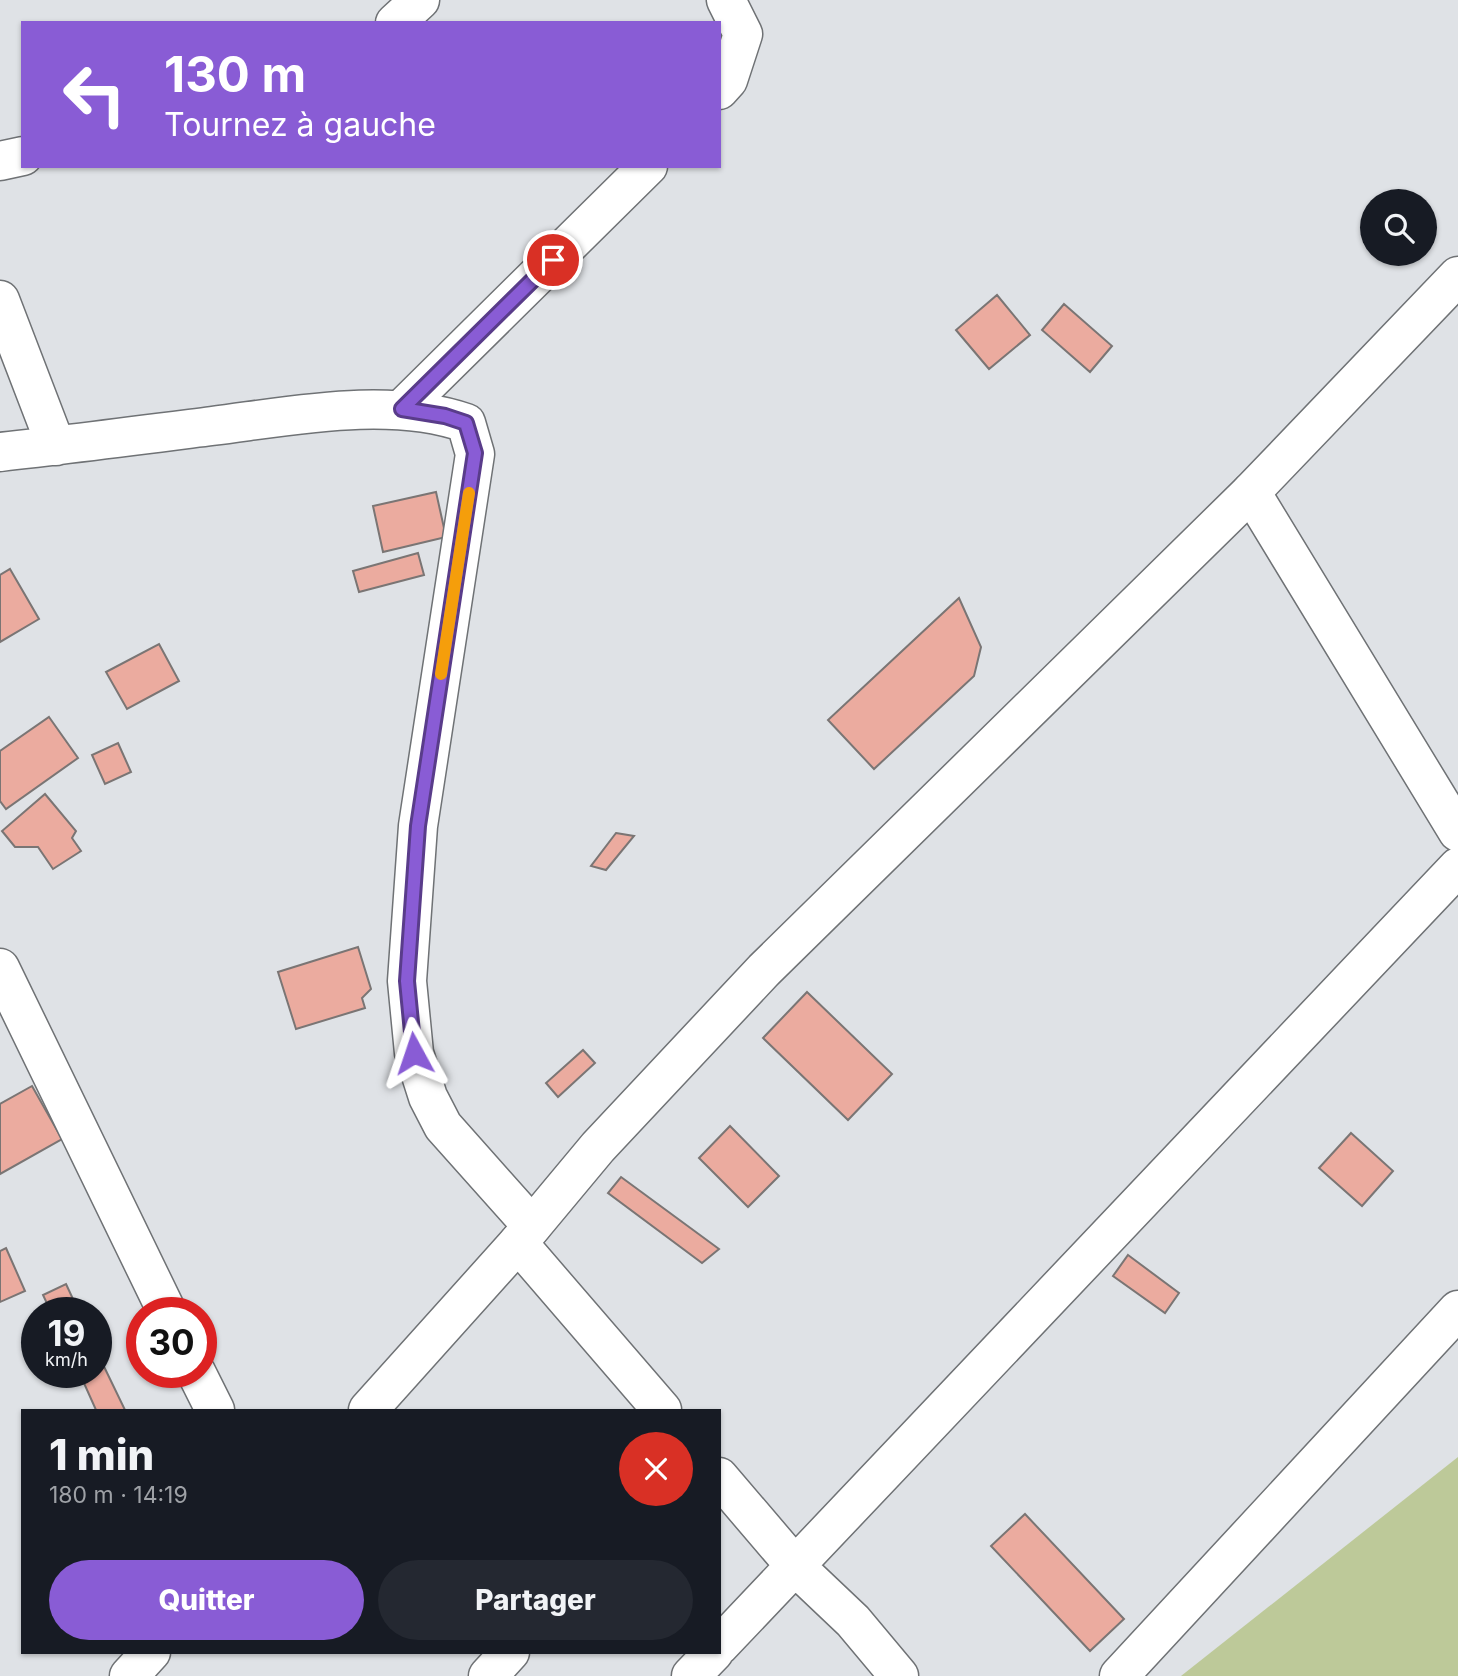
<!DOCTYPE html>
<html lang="fr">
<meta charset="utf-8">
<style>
:root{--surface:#171b24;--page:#242831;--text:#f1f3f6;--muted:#9ea1a6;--accent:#895cd5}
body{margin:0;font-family:Inter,sans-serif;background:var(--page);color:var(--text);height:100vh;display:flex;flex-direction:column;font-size:26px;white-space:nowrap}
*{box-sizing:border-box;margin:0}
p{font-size:23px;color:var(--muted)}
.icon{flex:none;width:38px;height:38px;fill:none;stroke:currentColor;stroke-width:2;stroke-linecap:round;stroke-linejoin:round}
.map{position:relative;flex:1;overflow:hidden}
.drawer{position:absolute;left:21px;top:1409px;width:700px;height:245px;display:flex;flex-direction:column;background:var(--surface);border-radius:0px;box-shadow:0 2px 5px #0004}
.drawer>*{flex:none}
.guide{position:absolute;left:21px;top:21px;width:700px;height:147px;border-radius:0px;box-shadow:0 2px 5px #0004;background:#895cd5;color:#fff;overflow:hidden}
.tools{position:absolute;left:1360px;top:189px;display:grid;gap:14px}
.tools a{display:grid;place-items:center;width:77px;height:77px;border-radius:50%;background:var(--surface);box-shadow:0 2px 5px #0004;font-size:35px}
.speed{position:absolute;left:21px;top:1297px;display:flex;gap:14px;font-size:35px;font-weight:700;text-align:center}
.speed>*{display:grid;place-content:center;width:91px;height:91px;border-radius:50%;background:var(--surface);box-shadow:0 2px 5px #0004;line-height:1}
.speed small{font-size:18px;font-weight:400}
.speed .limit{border:10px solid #d22;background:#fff;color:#111}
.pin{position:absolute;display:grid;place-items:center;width:60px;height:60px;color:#fff;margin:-30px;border:4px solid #fff;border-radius:50%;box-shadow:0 2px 7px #0007}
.me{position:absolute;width:77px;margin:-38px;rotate:355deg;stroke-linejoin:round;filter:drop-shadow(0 0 5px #0008)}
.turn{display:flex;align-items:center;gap:24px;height:147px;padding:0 28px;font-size:32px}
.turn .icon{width:91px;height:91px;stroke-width:2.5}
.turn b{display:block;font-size:49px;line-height:60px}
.round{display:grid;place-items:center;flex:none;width:74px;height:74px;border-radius:37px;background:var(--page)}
.overview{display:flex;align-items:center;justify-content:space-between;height:119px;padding:0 28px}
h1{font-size:42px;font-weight:800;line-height:52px}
.primary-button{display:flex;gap:14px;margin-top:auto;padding:14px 28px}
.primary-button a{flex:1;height:80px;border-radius:42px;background:var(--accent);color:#fff;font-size:28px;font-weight:800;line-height:80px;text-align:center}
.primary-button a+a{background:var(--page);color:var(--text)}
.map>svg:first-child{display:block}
</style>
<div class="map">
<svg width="1458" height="1676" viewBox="0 0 1458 1676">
<rect width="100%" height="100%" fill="#dfe2e6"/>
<path fill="#bdc999" d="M1458,1457V1676H1181Z"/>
<path fill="#ebab9f" stroke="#7a7574" stroke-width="2" d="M997,295L1030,335L989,369L956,330Z
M1064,304L1112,346L1090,372L1042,330Z
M436,492L446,537L383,552L373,506Z
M418,553L424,575L359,592L353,571Z
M10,569L39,619L0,642V575Z
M959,598L981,647L974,676L874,769L828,720Z
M159,644L179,681L127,709L106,672Z
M49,717L78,758L6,809L0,801V751Z
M118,743L131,772L105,784L92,755Z
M45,794L76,831L72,838L81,851L53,869L38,847H15L2,831Z
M616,833L634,836L606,870L591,866Z
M358,947L371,989L362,998L365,1008L296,1029L278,972Z
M807,992L892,1074L848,1120L763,1038Z
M583,1050L595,1063L558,1097L546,1083Z
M32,1086L62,1139L0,1174V1104Z
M730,1126L779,1176L748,1207L699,1158Z
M1351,1133L1393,1171L1362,1206L1319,1168Z
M621,1177L719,1249L702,1263L608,1193Z
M6,1248L25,1291L0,1302V1251Z
M1128,1255L1179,1293L1165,1313L1113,1276Z
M66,1284L79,1312H51L43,1295Z
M96,1350L125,1410H96L79,1372H96Z
M1025,1514L1124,1619L1090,1651L991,1546Z"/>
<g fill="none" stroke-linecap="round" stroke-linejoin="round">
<defs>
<path id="street" d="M395,23L420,0
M719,90L728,80L743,34L726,0
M0,161L23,156
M0,300L56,446
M402,409L648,166
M0,452C71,444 141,435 212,426C292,416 389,396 466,423L475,454L418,826L407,981L414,1053L428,1097L443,1126L532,1226
M1251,492L1458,832
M0,968L167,1312
M518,1243L662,1410
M196,1372L215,1410
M719,1477L795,1566L853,1621L899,1676
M719,1646L1458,867
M488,1676L510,1652
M691,1676L714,1652
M1119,1676L1458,1310"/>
<path id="secondary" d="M368,1410L518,1243L598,1147L764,970L1251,492L1458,276
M129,1676L151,1652"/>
</defs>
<use href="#street" stroke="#6f7275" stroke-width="41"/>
<use href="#secondary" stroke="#6f7275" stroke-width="41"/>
<use href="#street" stroke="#fff" stroke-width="38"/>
<use href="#secondary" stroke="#fff" stroke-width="38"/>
</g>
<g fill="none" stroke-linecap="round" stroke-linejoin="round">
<defs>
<path id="route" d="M414,1053L407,981L418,826L475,453L466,423L445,416L402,409L553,260"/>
</defs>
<use href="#route" stroke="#593c8a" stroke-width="18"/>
<use href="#route" stroke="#895cd5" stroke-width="12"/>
<path stroke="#f59e0b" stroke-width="12" d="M441,674L469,493"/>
</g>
</svg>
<div class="tools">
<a><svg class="icon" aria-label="search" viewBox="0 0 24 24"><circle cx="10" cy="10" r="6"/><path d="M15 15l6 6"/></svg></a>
</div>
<div class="speed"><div>19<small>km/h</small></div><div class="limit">30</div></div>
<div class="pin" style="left:553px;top:260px;background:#d93025"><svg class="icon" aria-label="arrive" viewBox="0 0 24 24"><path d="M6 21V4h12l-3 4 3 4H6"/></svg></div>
<svg class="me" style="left:414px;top:1053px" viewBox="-20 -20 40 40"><path d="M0-17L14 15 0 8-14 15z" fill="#895cd5" stroke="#fff" stroke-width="4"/></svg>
<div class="guide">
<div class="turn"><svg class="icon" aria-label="left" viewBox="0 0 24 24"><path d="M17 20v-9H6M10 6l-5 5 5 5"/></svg><div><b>130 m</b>Tournez à gauche</div></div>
</div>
<section class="drawer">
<div class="overview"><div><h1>1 min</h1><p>180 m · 14:19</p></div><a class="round" style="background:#d93025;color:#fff"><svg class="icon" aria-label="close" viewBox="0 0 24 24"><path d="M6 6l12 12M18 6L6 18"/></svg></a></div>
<div class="primary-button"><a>Quitter</a><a>Partager</a></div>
</section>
</div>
